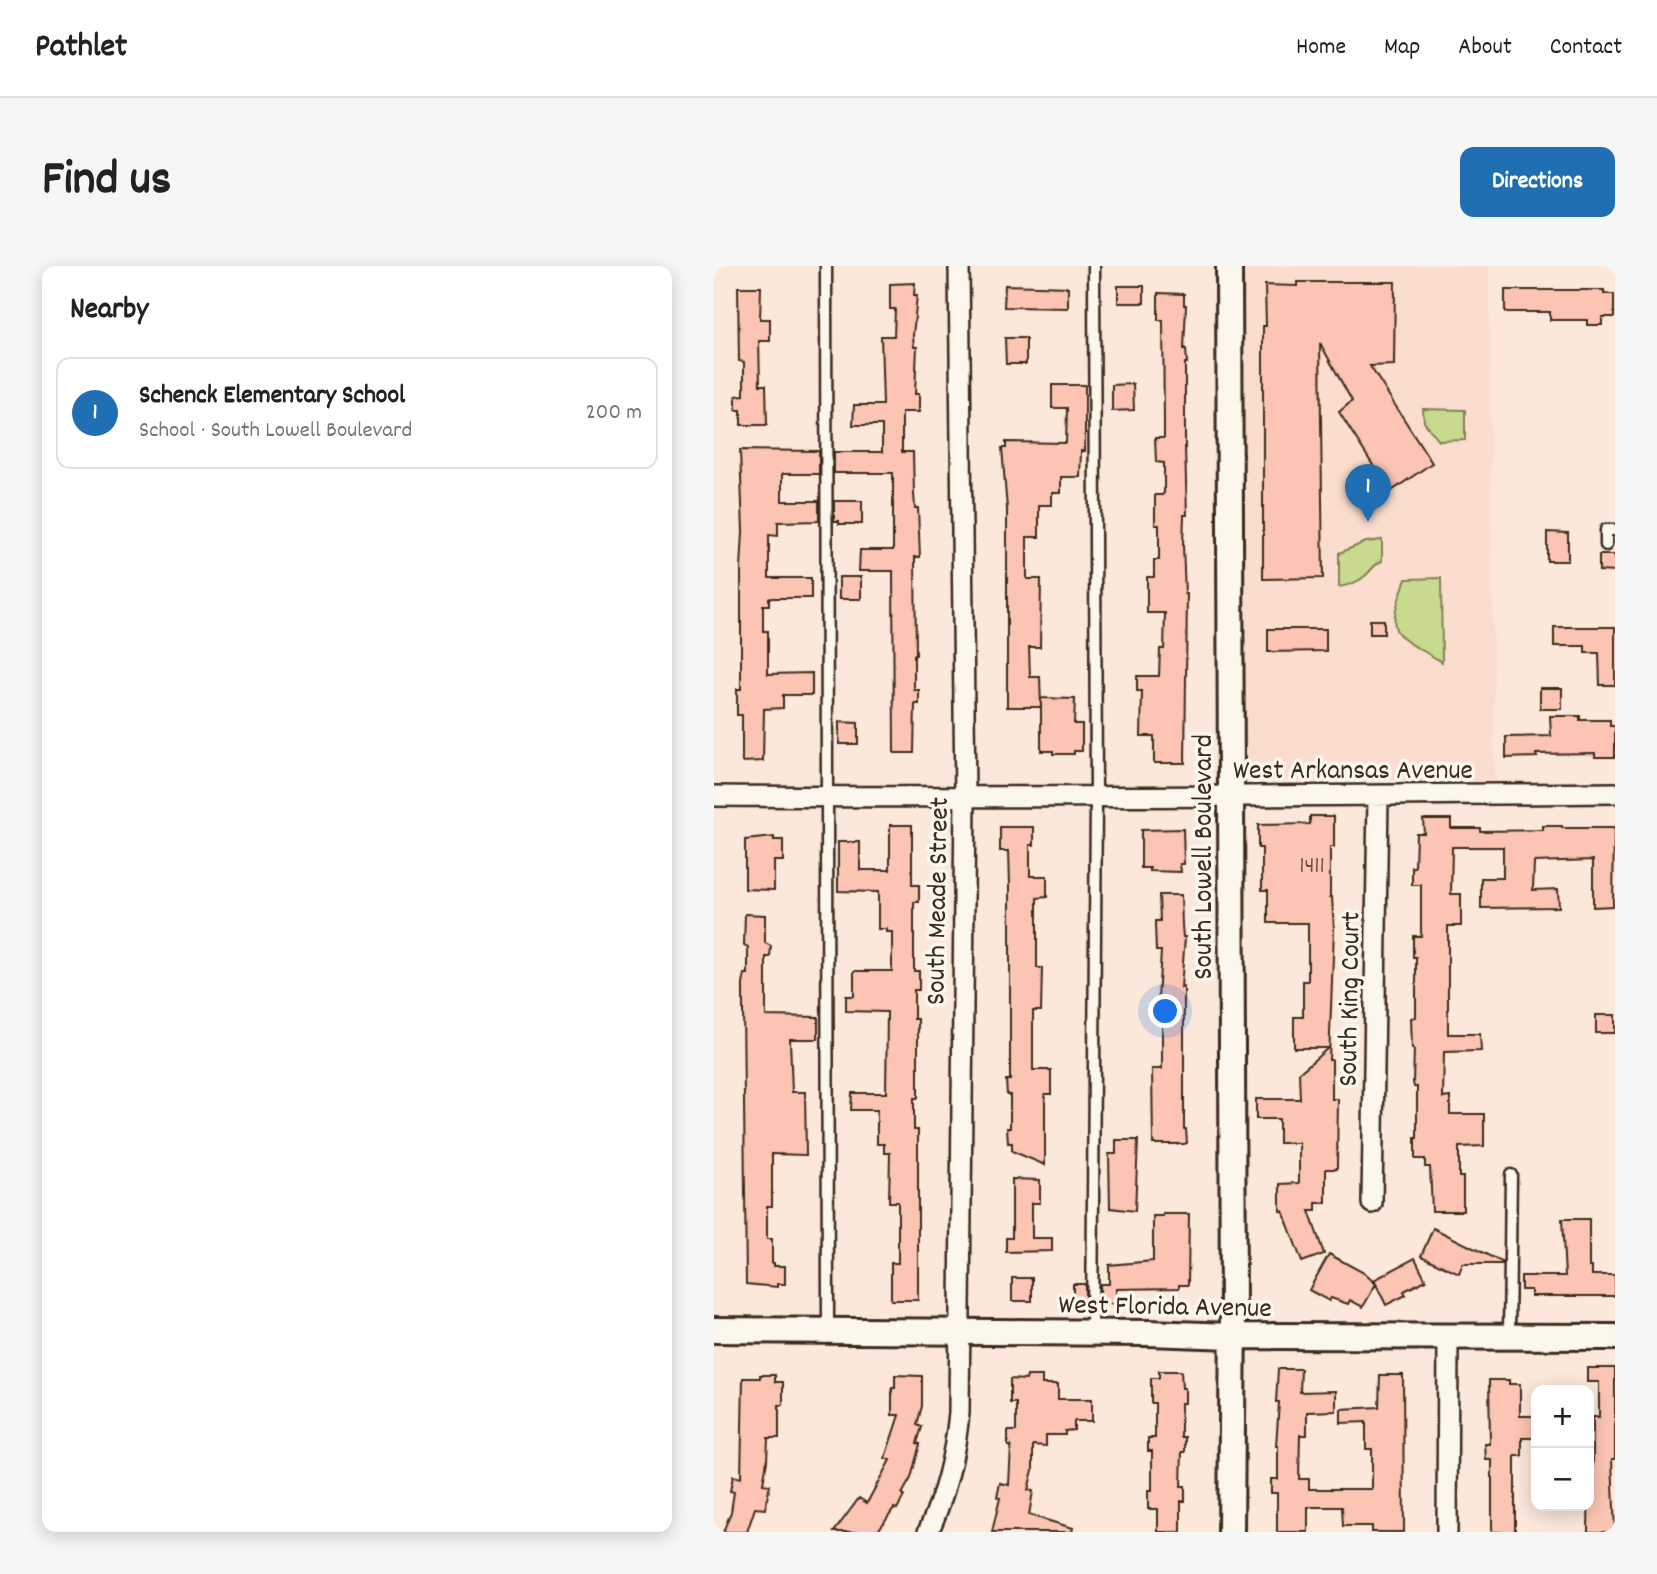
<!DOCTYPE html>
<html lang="en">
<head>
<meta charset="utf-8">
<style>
	body { margin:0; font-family:Dekko,sans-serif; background:#f6f6f6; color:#222 }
	.controls { position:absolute; right:21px; bottom:21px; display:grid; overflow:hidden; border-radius:14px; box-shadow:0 4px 18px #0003 }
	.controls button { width:63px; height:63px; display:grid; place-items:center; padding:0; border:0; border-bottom:2px solid #e0e0e0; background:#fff; color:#222; font:35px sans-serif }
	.you { position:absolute; left:452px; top:746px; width:24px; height:24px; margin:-18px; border:5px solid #fff; border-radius:50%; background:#1a73e8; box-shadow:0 0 0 10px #1a73e833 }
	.badge { display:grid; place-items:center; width:46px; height:46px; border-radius:50%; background:#1f6fb2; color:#fff; font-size:23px; font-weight:700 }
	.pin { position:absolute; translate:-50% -58px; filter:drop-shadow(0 2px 4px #0008) }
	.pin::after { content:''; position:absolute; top:37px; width:24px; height:21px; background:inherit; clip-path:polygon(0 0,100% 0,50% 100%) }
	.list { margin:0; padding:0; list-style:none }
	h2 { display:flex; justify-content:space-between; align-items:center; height:91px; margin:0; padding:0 28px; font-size:30px }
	h2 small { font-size:23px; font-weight:400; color:#767676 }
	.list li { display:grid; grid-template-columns:46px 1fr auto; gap:21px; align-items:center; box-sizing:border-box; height:112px; margin:0 14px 14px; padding:0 14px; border:2px solid #e0e0e0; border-radius:14px }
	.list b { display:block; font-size:26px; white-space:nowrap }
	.list p { margin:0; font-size:23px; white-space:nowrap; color:#767676 }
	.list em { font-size:23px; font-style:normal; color:#767676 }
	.map { position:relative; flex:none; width:901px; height:1266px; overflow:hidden; border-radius:14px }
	header { display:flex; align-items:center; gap:42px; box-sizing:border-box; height:98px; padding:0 35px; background:#fff; border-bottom:2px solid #e0e0e0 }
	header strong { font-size:33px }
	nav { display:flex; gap:38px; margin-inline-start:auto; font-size:24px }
	.intro { display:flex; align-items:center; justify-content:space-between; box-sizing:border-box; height:168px; padding:0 42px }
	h1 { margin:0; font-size:49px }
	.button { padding:18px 32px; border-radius:14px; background:#1f6fb2; color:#fff; font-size:24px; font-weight:700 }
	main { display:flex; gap:42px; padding:0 42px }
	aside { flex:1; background:#fff; border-radius:14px; box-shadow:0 4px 18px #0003 }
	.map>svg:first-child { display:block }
</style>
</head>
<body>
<header>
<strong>Pathlet</strong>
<nav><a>Home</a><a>Map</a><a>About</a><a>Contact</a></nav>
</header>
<div class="intro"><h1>Find us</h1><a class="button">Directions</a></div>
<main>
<aside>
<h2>Nearby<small></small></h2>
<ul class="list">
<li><span class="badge">1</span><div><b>Schenck Elementary School</b><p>School · South Lowell Boulevard</p></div><em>200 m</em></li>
</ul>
</aside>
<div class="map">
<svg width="901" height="1266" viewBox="0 0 901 1266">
	<rect width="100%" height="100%" fill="#fbe8db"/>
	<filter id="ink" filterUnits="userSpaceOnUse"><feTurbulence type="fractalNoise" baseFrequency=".0143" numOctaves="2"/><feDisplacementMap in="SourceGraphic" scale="14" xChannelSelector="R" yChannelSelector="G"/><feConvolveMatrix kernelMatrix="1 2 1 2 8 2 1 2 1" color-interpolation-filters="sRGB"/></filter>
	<g filter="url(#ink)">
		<!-- built -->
		<path fill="#fbddcf" d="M533,0H775L781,515L543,514L535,512L532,499L529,12Z"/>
		<!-- green -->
		<path fill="#c7da8e" stroke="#818256" stroke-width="2" d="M709,143L751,144V174L725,175L710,156Z
			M668,274V295C660,298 658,304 651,310C643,317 635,319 625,321V287L652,276Z
			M727,312L728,396C678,366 670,372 692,313Z"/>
		<!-- building -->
		<path fill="#fcc4b2" stroke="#3b2a1e" stroke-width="2" d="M583,16H681L680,99L656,100L718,197L676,226L625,146L638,135L606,77L609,312L549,313V60H552L551,19L583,20Z
			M201,17L200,29H203L199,70L200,81H203L201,128H205V146H188V186H199L200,228L201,242H204L206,291H201L202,389H200V424H205V438H201L200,487H180L179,305H145L146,284H179V207H120V186H168V159H139L140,139H169L167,70H180L181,43H176V18Z
			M291,19L354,21V42L290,41Z
			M404,20H430V37H404Z
			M24,21H47L46,53H56V75H45L46,119H52L53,159H27V144H22V130L30,129V96L25,95Z
			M791,24H890V28H900V51H888V59H873V54H836V46H791Z
			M444,27L470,28V39H472L470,83H472L473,97H471V181L473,249H470L469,279L471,328H473L471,497H440V470H427L428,425H423V410H445L446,383H450L451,347H433V311H440V294H445V259H441V229H448L450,227V197L442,196L441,172H450V157L449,54H444Z
			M291,72H312V98H292Z
			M419,118L420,144L398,145V119Z
			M338,119H371V185H367L366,211H347V227H338V239H325V271H313V313H327L326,381H315L316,411H326L327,441H293V243L288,182H292V176L352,177L353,142H338Z
			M26,184L105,185V208H68V235H105V255L64,256V270L55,269V312H97V332H55V339H49V365H54V408L98,407V429H69V442L50,443L49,495L28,496V449H23V423H27V302L29,266Z
			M120,235H148V258H125V255H120Z
			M833,266L854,267V295H833Z
			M885,289H901V306L885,305Z
			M125,311H147V333H125Z
			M656,354H670V368H656Z
			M840,361H901V419H886L885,387H871V380H840Z
			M554,363H612V385L554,386Z
			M826,422H848V443H826Z
			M327,432L361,433L360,458H368V485H360V488H339V485H327Z
			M836,450H866V454H896V460H901V491H881V487L822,488L823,491L792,492V471L837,470Z
			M125,456L144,457V478H125Z
			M596,550H620V581H616V631H618L620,663L615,794H618V833H624L623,899V903H612V937H602V945H595L610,988L588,996L569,945H566V918L585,917V877H565V853H542V833H586L585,807L614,782H580V751H589V715H594V657H554V624H548V582H544V559L596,558Z
			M709,553H737V562H766V565L829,564V560H848V562H900L899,640L879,641V594L820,596L819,624L844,623L845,641L767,642V612H789V581H738L737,628H747V660H734V768H766L767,785L730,786L729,832L736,831V848H770V880L745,881V911H749V945H718L716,901H711V893H701V872H703V821H700L699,816L700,783H698L697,752L702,751V691H699V670H707V619H698V601H701L702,567H710Z
			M176,559H198V619H205V636H200V705H205V724H200V753H204V832H200V864H204V1034H177V997H184V936H175L176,887H170V878H163V844H137L138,827H172L173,746L132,745V730H140V705H178V666H172V663H164V626L124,625V576H146V604H176Z
			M286,561H320V579H316V610H333V631L323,632V702H328L327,745H319V804H337V828H331V899L298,885V877H294L293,862H296V829H293L292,814H296V619L295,585H286Z
			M469,563L470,598H466L467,606L436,605V602H427V564Z
			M60,571V574H69V595H60V624L31,623V574Z
			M445,629H467L468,659L469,671H471L467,722L470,721V863H472L473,877L470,878H439L438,803H448V749H443L447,685H442L441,659V655H446Z
			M31,648L51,649V677L57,680L56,691H52V750L104,751V773H76L78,826H91L92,889L58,888V940H53V973H58V997H60V1000H71V1018H63V1021L32,1018L29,742V718L31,708H34V681L30,679Z
			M882,749H901V767H882Z
			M402,874H424L421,945L396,942L395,888H402Z
			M298,913L326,914V937H318V972H338V985L292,986V972H298Z
			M449,948H475L474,1019H465V1022L402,1023V1038H386V1018H395V999L439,995V950H449Z
			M848,953H875V1001H878V1009H901V1030H817V1024H807V1010H851Z
			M719,962L788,996V998H749L745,1008L707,990Z
			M615,988L650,1007L662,1018L660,1014L701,992L712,1014L690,1025L692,1029L672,1039L662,1018L649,1041L636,1034L634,1038L617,1032L615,1035L595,1024Z
			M298,1012H318V1035H298Z
			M359,1018H371V1038H359Z
			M873,1102H901V1193H898L901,1266H874L875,1200H879V1151H885V1116H873Z
			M564,1103H587L586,1126L622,1125V1145L593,1146V1169H586L585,1213H595V1223H658V1183H652V1156L627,1157V1143L665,1141L666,1109H689L690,1266H658V1260H629L628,1241H594V1266H563V1227H557V1213H564V1180H562L565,1136H562Z
			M445,1105H467L468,1122H471V1137H467V1171H471V1186H468L467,1220H471V1235H467V1266H444V1243H434V1225H438V1185H434V1172H441V1137H437V1112H445Z
			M46,1109H61V1116H69V1139H65V1172H54L53,1195L49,1218L56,1219L51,1243L41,1242L33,1266H9L17,1246L20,1226L16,1225L19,1210L27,1212L29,1112H46Z
			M181,1109L208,1110V1140L203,1159L208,1161L203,1177L206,1178L197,1212L188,1228L190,1230L183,1243L180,1242L163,1266H120L145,1232L153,1237L176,1194L171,1192L185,1149H178V1122H181Z
			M313,1110H328V1118H344V1133H378V1155H360V1164L351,1165V1169H332V1180L319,1179V1204L314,1224L319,1225L315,1249L359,1262L358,1266H278L286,1232L283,1231L286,1217L295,1219L297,1180H294V1165H302V1137H296V1113L312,1114Z
			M775,1114H795V1118H806V1150H822V1172H808V1190H801V1266H778V1194H772L771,1178H776Z"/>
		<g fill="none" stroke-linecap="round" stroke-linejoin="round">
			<!-- service casing -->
			<g stroke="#3b2a1e" stroke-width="15">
				<path id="service" d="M112,0L114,1063
					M892,279V264H901
					M378,1067L382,533L380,0
					M795,1070L797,909"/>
			</g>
			<!-- minor casing -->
			<g stroke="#3b2a1e" stroke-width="24">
				<path id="minor" d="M0,530C300,532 601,530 901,527
					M658,937L664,530
					M214,1266C232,1227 241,1189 245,1147L251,531L245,0
					M733,1266L734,1071"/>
			</g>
			<!-- tertiary casing -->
			<g stroke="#3b2a1e" stroke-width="30">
				<path id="tertiary" d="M515,0L519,1048L517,1266
					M0,1064L434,1067L518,1070L901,1071"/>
			</g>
			<!-- service -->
			<use href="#service" stroke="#fbf7ec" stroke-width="10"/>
			<!-- minor -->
			<use href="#minor" stroke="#fbf7ec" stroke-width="19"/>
			<!-- tertiary -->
			<use href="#tertiary" stroke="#fbf7ec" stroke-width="24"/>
		</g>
	</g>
	<g text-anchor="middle" stroke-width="7" stroke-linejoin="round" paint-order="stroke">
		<!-- number labels -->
		<g font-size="24" fill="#6b5043">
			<text x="598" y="606">1411</text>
		</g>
		<!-- street labels -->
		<g font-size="28" fill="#3b2a1e" stroke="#fbf7ec">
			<text x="639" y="512">West Arkansas Avenue</text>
			<text transform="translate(487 591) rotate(-90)" y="10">South Lowell Boulevard</text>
			<text transform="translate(221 635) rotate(-89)" y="10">South Meade Street</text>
			<text transform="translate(633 733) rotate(-89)" y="10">South King Court</text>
			<text transform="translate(451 1038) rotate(1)" y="10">West Florida Avenue</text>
		</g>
	</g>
</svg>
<div class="controls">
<button>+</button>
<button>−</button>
</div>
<div class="you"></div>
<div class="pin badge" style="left:654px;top:256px">1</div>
</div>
</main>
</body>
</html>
